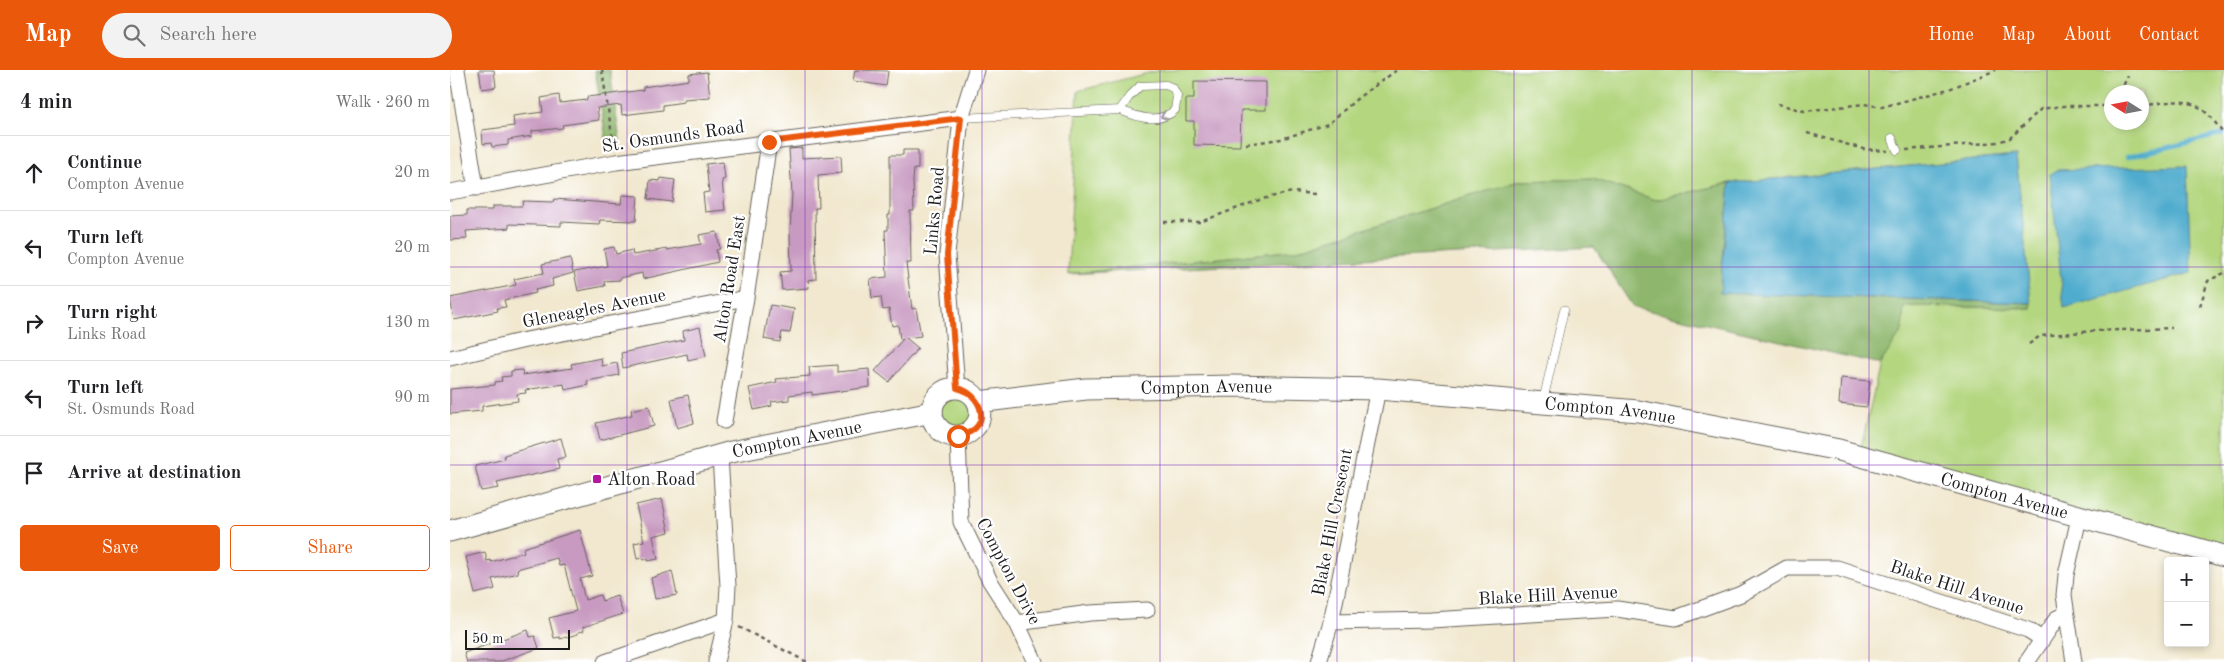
<!DOCTYPE html>
<html lang="en">
<head>
<meta charset="utf-8">
<style>
	body { margin:0; font-family:"Old Standard TT",serif; background:#f2f2f2; color:#202124 }
	.controls { position:absolute; right:15px; bottom:15px; display:grid; overflow:hidden; border-radius:5px; box-shadow:0 2px 8px #0003 }
	.controls button { width:45px; height:45px; display:grid; place-items:center; padding:0; border:0; border-bottom:1px solid #e0e0e0; background:#fff; color:#202124; font:25px sans-serif }
	.compass { position:absolute; left:1654px; top:15px; width:45px; height:45px; border-radius:50%; background:#fff; box-shadow:0 2px 8px #0003; rotate:281deg }
	.scale { position:absolute; left:15px; bottom:12px; width:105px; box-sizing:border-box; padding-left:5px; border:2px solid #1c1c1c; border-top:0; font-size:14px; line-height:18px; white-space:nowrap; color:#1c1c1c; -webkit-text-stroke:4px #fff; paint-order:stroke }
	.stop { position:absolute; width:15px; height:15px; margin:-11px; border:4px solid #ea580c; border-radius:50%; background:#fff }
	.stop.end { background:#ea580c; border-color:#fff; box-shadow:0 1px 5px #0008 }
	.list { margin:0; padding:0; list-style:none }
	h2 { display:flex; justify-content:space-between; align-items:center; height:65px; margin:0; padding:0 20px; font-size:21px }
	h2 small { font-size:16px; font-weight:400; color:#757577 }
	.list li { display:grid; grid-template-columns:32px 1fr auto; gap:15px; align-items:center; box-sizing:border-box; height:75px; padding:0 20px; border-top:1px solid #e0e0e0 }
	.list b { display:block; font-size:19px; white-space:nowrap }
	.list p { margin:0; font-size:16px; white-space:nowrap; color:#757577 }
	.list em { font-size:16px; font-style:normal; color:#757577 }
	.actions { display:flex; gap:10px; padding:15px 20px }
	.actions a { flex:1; padding:11px 0; border:1px solid #ea580c; border-radius:5px; text-align:center; font-size:18px; color:#ea580c }
	.actions .main { background:#ea580c; color:#fff }
	.icon { flex:none; width:28px; height:28px; fill:none; stroke:currentColor; stroke-width:2; stroke-linecap:round; stroke-linejoin:round }
	.map { position:relative; flex:none; width:1774px; height:592px; overflow:hidden }
	header { display:flex; align-items:center; gap:30px; box-sizing:border-box; height:70px; padding:0 25px; background:#ea580c; color:#fff }
	header strong { font-size:24px }
	nav { display:flex; gap:28px; margin-inline-start:auto; font-size:18px }
	.search { width:350px; height:45px; background:#f2f2f2; display:flex; align-items:center; gap:12px; box-sizing:border-box; padding:0 18px; border-radius:28px; color:#757577; font-size:19px }
	main { display:flex }
	aside { flex:1; background:#fff }
	.map>svg:first-child { display:block }
</style>
</head>
<body>
<header>
<strong>Map</strong>
<div class="search"><svg class="icon" aria-label="search" viewBox="0 0 24 24"><circle cx="10" cy="10" r="6"/><path d="M15 15l6 6"/></svg>Search here</div>
<nav><a>Home</a><a>Map</a><a>About</a><a>Contact</a></nav>
</header>
<main>
<aside>
<h2>4 min<small>Walk · 260 m</small></h2>
<ul class="list">
<li><svg class="icon" aria-label="ahead" viewBox="0 0 24 24"><path d="M12 20V5M6 11l6-6 6 6"/></svg><div><b>Continue</b><p>Compton Avenue</p></div><em>20 m</em></li>
<li><svg class="icon" aria-label="left" viewBox="0 0 24 24"><path d="M17 20v-9H6M10 6l-5 5 5 5"/></svg><div><b>Turn left</b><p>Compton Avenue</p></div><em>20 m</em></li>
<li><svg class="icon" aria-label="right" viewBox="0 0 24 24"><path d="M7 20v-9h11M14 6l5 5-5 5"/></svg><div><b>Turn right</b><p>Links Road</p></div><em>130 m</em></li>
<li><svg class="icon" aria-label="left" viewBox="0 0 24 24"><path d="M17 20v-9H6M10 6l-5 5 5 5"/></svg><div><b>Turn left</b><p>St. Osmunds Road</p></div><em>90 m</em></li>
<li><svg class="icon" aria-label="arrive" viewBox="0 0 24 24"><path d="M6 21V4h12l-3 4 3 4H6"/></svg><div><b>Arrive at destination</b></div></li>
</ul>
<div class="actions"><a class="main">Save</a><a>Share</a></div>
</aside>
<div class="map">
<svg width="1774" height="592" viewBox="0 0 1774 592">
	<rect width="100%" height="100%" fill="#fff"/>
	<filter id="ink" filterUnits="userSpaceOnUse"><feTurbulence type="fractalNoise" baseFrequency=".02" numOctaves="2"/><feDisplacementMap in="SourceGraphic" scale="10" xChannelSelector="R" yChannelSelector="G"/><feConvolveMatrix kernelMatrix="1 2 1 2 8 2 1 2 1" color-interpolation-filters="sRGB"/></filter>
	<filter id="wash" filterUnits="userSpaceOnUse"><feTurbulence type="fractalNoise" baseFrequency=".0096" numOctaves="4" result="noise"/><feDisplacementMap in="SourceGraphic" scale="20" xChannelSelector="R" yChannelSelector="G"/><feGaussianBlur stdDeviation="1.12" result="paint"/><feColorMatrix in="noise" values="0 0 0 0 0 0 0 0 0 0 0 0 0 0 0 0 0 1.4 0 .05"/><feComposite in="paint" operator="in"/></filter>
	<g filter="url(#wash)">
		<rect width="100%" height="100%" fill="#f1e8cf"/>
		<!-- green -->
		<path fill="#b3d67e" stroke="#68794d" fill-rule="evenodd" d="M710,0H1774V486L1409,386L1430,294L1451,261L1454,236L1581,238L1566,86L1280,113L1206,130L1143,109L1069,111L847,180L618,204L628,21ZM1662,22H1692V52H1662Z
			M482 342a24 24 0 1 1 48 0a24 24 0 1 1-48 0Z"/>
		<!-- forest -->
		<path fill="#8eb76d" stroke="#556a44" d="M145,0H160L170,72L157,75Z
			M1143,109L1206,130L1280,113L1270,223L1581,233V238L1454,236L1452,261L1430,294L1183,237L1144,177L618,204L847,180L1069,111Z"/>
		<!-- water -->
		<path fill="#50acce" stroke="#366475" d="M1566,86L1581,233L1270,223L1280,113Z
			M1737,96L1741,203L1614,238L1600,104L1606,100Z"/>
		<g fill="none" stroke-linecap="round" stroke-linejoin="round">
			<!-- stream -->
			<path stroke="#50acce" stroke-width="4.5" d="M1677,87L1774,64"/>
		</g>
		<g id="blocks">
			<!-- building -->
			<path fill="#c89ac1" d="M29,0H44L46,17L32,19Z
				M405,0L438,1L436,16L403,11Z
				M257,2L260,27L234,29V32L213,35V40L172,45L171,35L147,38L149,50L112,55L113,58L82,61V66L58,70V75L42,77L41,73L33,74L32,60L64,56L63,46L93,42L91,28L109,25L110,33L137,30V27L193,20V17L239,10V4Z
				M744,11L816,12V40H791L790,76L744,75V51H736V29H744Z
				M352,78V88L391,86L392,103L368,105L369,138H365L366,209L358,210L359,218L332,220L330,202L341,201L340,162L342,124L339,79Z
				M453,80H468V99H464L463,110L464,141H460L461,193H456L462,239L466,238L471,266L456,268L468,278L439,312L425,301L453,269H450L448,255L442,256L439,239L433,240L431,227L422,228L420,209L437,207L435,160H438V145H440V85H453Z
				M273,92L275,109L272,110L275,140L255,142L253,123L259,122L256,94Z
				M211,108L225,110L222,132L198,129L200,110L210,111Z
				M172,125L188,126L186,151L150,150L149,154L111,152V156L59,154V158L16,161L17,169L0,170V146L17,145V140H43V136H72L73,131L103,132L104,129L171,134Z
				M267,162L270,179L266,180L268,192L193,209L192,203L170,208V210L154,211L155,216L128,221L124,202L157,196L154,179L164,177L166,184L182,180L183,185L217,179V180L251,174L249,165Z
				M120,188L123,203L102,209L103,216L85,220L86,223L54,230L56,237L47,238L48,241L4,250L0,228L66,215L64,209L94,203L92,194Z
				M320,235L344,239L340,263L332,262L330,272L314,269Z
				M250,257L256,286L238,290L237,284L173,298L171,283L234,270L233,261Z
				M151,288L152,296L167,293L169,305L137,311L138,315L115,320L114,314L75,320L76,323L67,324L68,331L32,336V341L0,344V319L45,315V312L52,311L51,307L61,306V301L72,300L73,305L122,298L121,294Z
				M387,295V302L419,299L420,317L362,325V322L339,325V330L321,332L322,336L304,340L299,318L327,312L326,309L360,306L359,297Z
				M1391,308L1420,311L1417,337L1389,334Z
				M238,325L244,353L227,358L221,329Z
				M199,336L204,356L150,370L146,353L182,345L181,340Z
				M111,368L116,387L107,389L109,399L47,413L49,418L31,421L25,396L55,389L54,385Z
				M212,429L219,462L203,466L208,489L198,491V489L194,490L193,488L187,489L184,473L194,471L186,435Z
				M130,460L142,506L130,509L135,530L150,525L152,531L167,526L173,544L133,557L134,561L128,562V564L110,569V567L104,568L99,548L126,541L114,495L109,496L107,488L67,499L68,503L42,509L45,519L25,524L16,487L35,482L37,491L40,490L41,492L74,482L73,478Z
				M222,501L227,525L205,529L201,508Z
				M78,560L80,567L85,566L89,578L49,592H17L14,583Z"/>
		</g>
	</g>
	<g filter="url(#ink)">
		<use href="#blocks" fill-opacity="0" stroke="#67635b" stroke-width="1"/>
		<g fill="none" stroke-linecap="round" stroke-linejoin="round">
			<!-- lane casing -->
			<g stroke="#67635b" stroke-width="9">
				<path id="lane" d="M511,48L670,40C689,48 709,54 725,40L727,26L723,18L716,15L690,16L679,27L670,40
					M1442,68L1447,80
					M1093,331L1114,240"/>
			</g>
			<!-- street casing -->
			<g stroke="#67635b" stroke-width="17">
				<path id="street" d="M7,0L26,118
					M0,122L166,92L511,48
					M0,288L71,271L296,228
					M507,318L497,185L511,48L526,0
					M274,351L296,228L319,72
					M508,366L511,452L540,511L567,553L585,592
					M881,552L981,550L1167,539L1226,548L1291,524L1337,498H1387L1578,560L1592,569
					M567,553L640,543L697,540
					M155,592L276,550
					M266,592L276,550L278,516L270,386
					M869,592L881,552L928,319
					M1577,592L1607,548L1616,544
					M1624,592L1614,525L1616,505L1629,448"/>
			</g>
			<!-- secondary casing -->
			<g stroke="#67635b" stroke-width="23">
				<g id="secondary">
					<circle cx="506" cy="342" r="24"/>
					<path id="s1" d="M528,332L636,319L782,316L928,319L1188,341L1389,380L1774,486"/>
					<path id="s2" d="M0,461L281,382L482,342"/>
				</g>
			</g>
			<!-- path -->
			<path stroke="#67635b" stroke-width="2.5" stroke-dasharray="4 4" stroke-linecap="butt" d="M152,0L164,78
				M1670,22L1678,6
				M1328,34L1354,41L1414,34L1432,37L1499,19L1546,0
				M1692,36C1734,29 1748,25 1774,65
				M1357,63L1413,79L1438,81
				M796,74L831,69L878,54L909,27L947,0
				M1456,80L1548,72L1560,68L1591,39L1613,36H1662
				M714,152H750L812,129L842,122L865,124
				M1750,236L1758,211L1774,203
				M1579,274L1590,266L1643,261L1722,258
				M289,557L357,592"/>
			<!-- lane -->
			<use href="#lane" stroke="#fff" stroke-width="8"/>
			<!-- street -->
			<use href="#street" stroke="#fff" stroke-width="15"/>
			<!-- secondary -->
			<use href="#secondary" stroke="#fff" stroke-width="21"/>
		</g>
		<!-- one-way arrows -->
		<defs><path id="oneway-chevron" d="M-2-3.5L2.5 0L-2 3.5" fill="none" stroke-width="1.6" stroke-linecap="round" stroke-linejoin="round" transform="scale(1.25)"/></defs>
		<use stroke="#999" href="#oneway-chevron" transform="translate(714 46) rotate(160)"/>
	</g>
	<g fill="none" stroke-linecap="round" stroke-linejoin="round" filter="url(#ink)">
		<!-- route -->
		<path stroke="#ea580c" stroke-width="6" d="M319,72L511,48L497,185L507,318C528,322 542,350 520,362C517,364 512,365 508,366"/>
	</g>
	<!-- grid -->
	<path fill="none" stroke="#7b2cbf" stroke-width="1" stroke-opacity="0.55" d="M177,0V592M355,0V592M532,0V592M710,0V592M887,0V592M1064,0V592M1242,0V592M1419,0V592M1597,0V592M0,197H1774M0,395H1774"/>
	<!-- markers -->
	<rect fill="#b5179e" stroke="#fff" stroke-width="2" x="142" y="404" width="10" height="10" rx="2.5"/>
	<g text-anchor="middle" stroke-width="4.5" stroke-linejoin="round" paint-order="stroke">
		<!-- street labels -->
		<g font-size="18" fill="#1c1c1c" stroke="#fff">
			<text transform="translate(223 66) rotate(-8)" y="6">St. Osmunds Road</text>
			<text transform="translate(484 141) rotate(-85)" y="6">Links Road</text>
			<text transform="translate(279 209) rotate(-81)" y="6">Alton Road East</text>
			<text transform="translate(144 238) rotate(-11)" y="6">Gleneagles Avenue</text>
			<text dy="6" stroke="none"><textPath href="#s1" startOffset="229">Compton Avenue</textPath></text>
			<text dy="6" stroke="none"><textPath href="#s1" startOffset="634">Compton Avenue</textPath></text>
			<text dy="6" stroke="none"><textPath href="#s2" startOffset="359">Compton Avenue</textPath></text>
			<text dy="6" stroke="none"><textPath href="#s1" startOffset="1038">Compton Avenue</textPath></text>
			<text transform="translate(882 452) rotate(-79)" y="6">Blake Hill Crescent</text>
			<text transform="translate(559 501) rotate(62)" y="6">Compton Drive</text>
			<text transform="translate(1507 517) rotate(18)" y="6">Blake Hill Avenue</text>
			<text transform="translate(1098 525) rotate(-3)" y="6">Blake Hill Avenue</text>
		</g>
		<!-- poi labels -->
		<g font-size="18" fill="#1c1c1c" stroke="#fff" text-anchor="start">
			<text x="157" y="415">Alton Road</text>
		</g>
	</g>
</svg>
<div class="controls">
<button>+</button>
<button>−</button>
</div>
<svg class="compass" viewBox="-18 -18 36 36"><path d="M0-13l5 13h-10z" fill="#e53935"/><path d="M0 13l5-13h-10z" fill="#757577"/></svg>
<div class="scale">50 m</div>
<div class="stop" style="left:508px;top:366px"></div>
<div class="stop end" style="left:319px;top:72px"></div>
</div>
</main>
</body>
</html>
